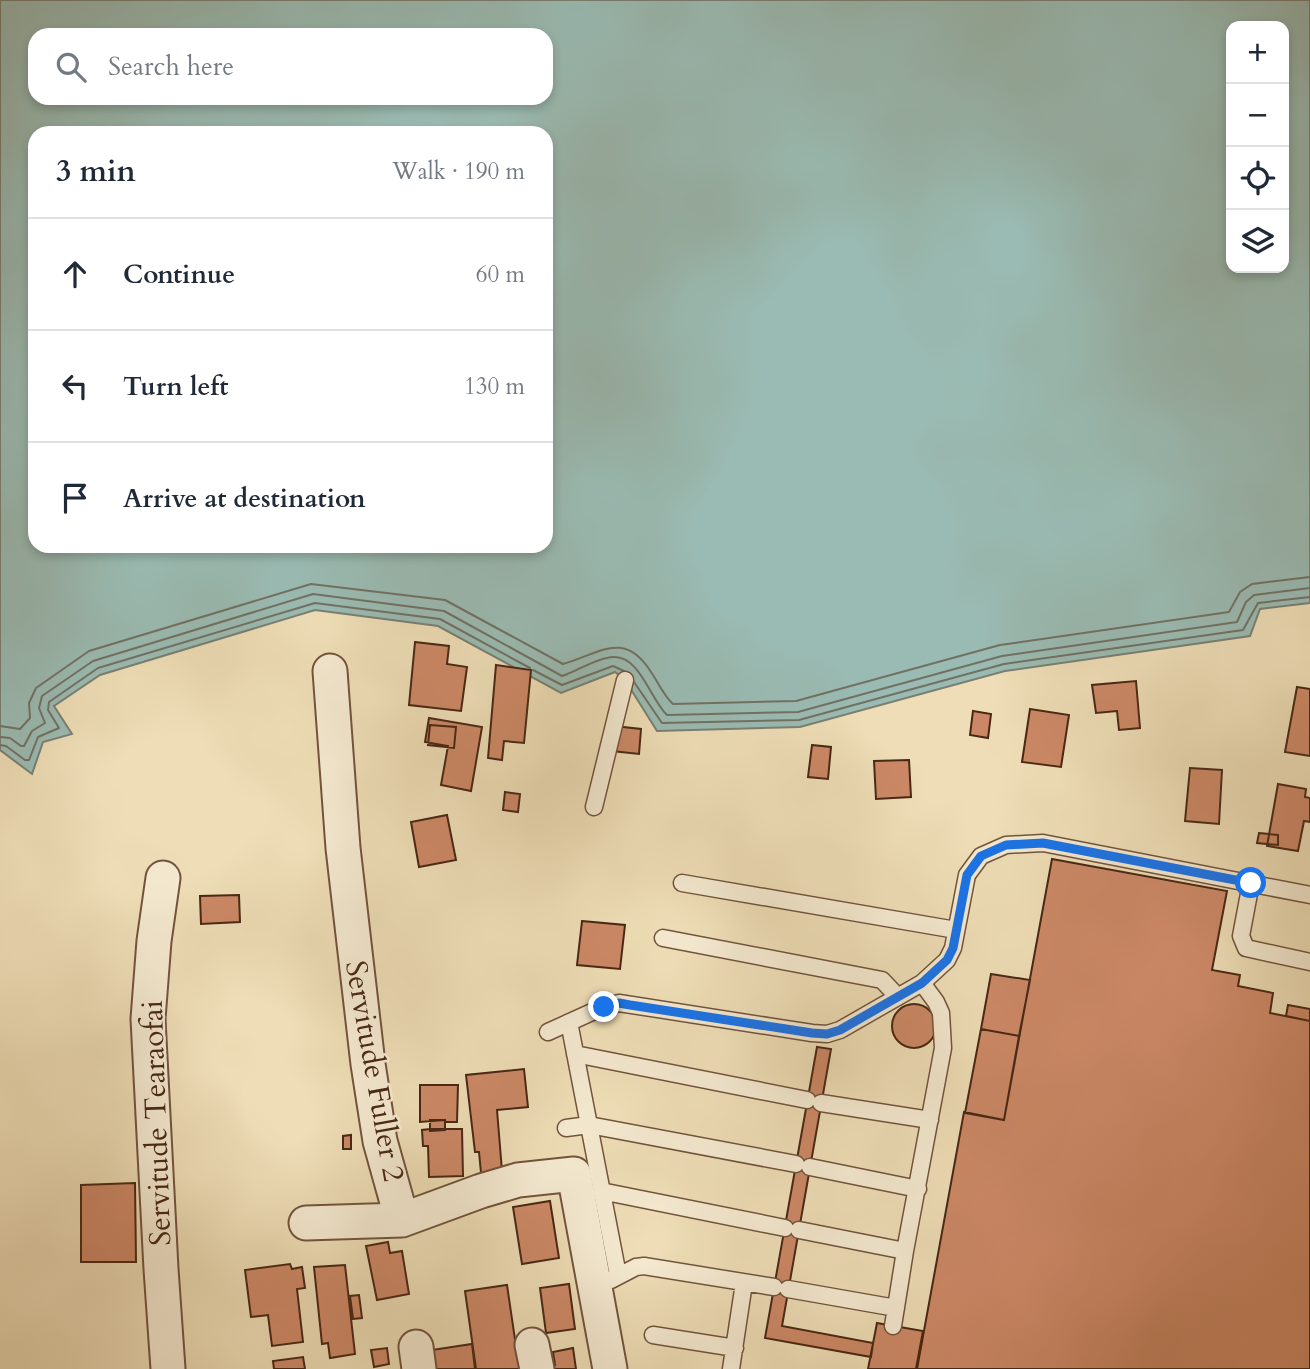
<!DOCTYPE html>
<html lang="en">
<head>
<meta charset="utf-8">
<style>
	body { margin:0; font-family:Cardo,serif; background:#f6f6f7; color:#1f2937 }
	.controls { position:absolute; right:21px; top:21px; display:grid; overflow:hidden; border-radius:14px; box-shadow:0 4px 10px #0003 }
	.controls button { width:63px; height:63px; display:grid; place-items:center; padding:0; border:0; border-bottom:2px solid #e0e1e3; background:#fff; color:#1f2937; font:35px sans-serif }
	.stop { position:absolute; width:21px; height:21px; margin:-16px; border:5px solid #1a73e8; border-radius:50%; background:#fff }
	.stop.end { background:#1a73e8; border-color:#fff; box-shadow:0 2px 7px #0008 }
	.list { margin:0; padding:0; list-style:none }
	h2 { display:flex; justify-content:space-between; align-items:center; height:91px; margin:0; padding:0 28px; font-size:30px }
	h2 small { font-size:23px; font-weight:400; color:#747a83 }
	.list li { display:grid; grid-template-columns:46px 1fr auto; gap:21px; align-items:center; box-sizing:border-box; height:112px; padding:0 28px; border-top:2px solid #e0e1e3 }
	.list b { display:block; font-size:26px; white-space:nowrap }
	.list em { font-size:23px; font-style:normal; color:#747a83 }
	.icon { flex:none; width:38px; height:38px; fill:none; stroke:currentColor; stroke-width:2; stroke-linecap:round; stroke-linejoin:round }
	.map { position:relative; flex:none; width:1310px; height:1369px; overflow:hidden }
	.search { position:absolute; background:#fff; box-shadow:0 4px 10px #0003; left:28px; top:28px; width:525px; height:77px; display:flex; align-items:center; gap:18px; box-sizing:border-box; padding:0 24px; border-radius:21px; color:#747a83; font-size:26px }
	.panel { position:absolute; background:#fff; box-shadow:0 4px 10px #0003; left:28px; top:126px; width:525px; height:427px; border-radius:21px }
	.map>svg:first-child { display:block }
</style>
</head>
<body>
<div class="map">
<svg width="1310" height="1369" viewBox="0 0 1310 1369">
	<rect width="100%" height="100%" fill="#eeddb6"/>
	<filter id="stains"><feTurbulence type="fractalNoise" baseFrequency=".00286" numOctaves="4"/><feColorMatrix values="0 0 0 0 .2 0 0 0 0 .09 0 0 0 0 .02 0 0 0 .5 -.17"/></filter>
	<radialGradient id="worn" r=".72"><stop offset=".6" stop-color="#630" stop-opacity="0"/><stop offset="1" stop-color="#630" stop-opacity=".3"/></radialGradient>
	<!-- water -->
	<path fill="#9abbb3" stroke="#798073" stroke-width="2" fill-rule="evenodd" d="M0,0H1310V603L1260,609L1250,636L1005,671L800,727L657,731L625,680L615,672L561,693L438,626L315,610L100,675L54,706L72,734L43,742L32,774L0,750ZM1231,26H1284V268H1231ZM35,35H546V98H35ZM35,133H546V546H35Z"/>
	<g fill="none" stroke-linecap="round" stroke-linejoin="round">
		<!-- shore -->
		<path stroke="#717164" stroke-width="2" d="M533,670L562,685L613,666L624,671
			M634,682L662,723L799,720L1004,664L1243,630L1258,603L1310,597
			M0,726L20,729L30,718L29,703L36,688L89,651L311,584L445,600L563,664C599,654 624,629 651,672C658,682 664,696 673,704L796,701L1000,645L1229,612L1240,592L1252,584L1310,577
			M0,737L10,738L21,746H24L32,731L45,723L39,708L42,696L93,661L313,594L444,611L562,676C578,671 596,658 613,657C640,655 651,701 667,715L798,712L1002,656L1237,622L1246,602L1254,595L1310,588
			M0,745L6,746L25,760H29L38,737L59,728L48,710L49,702L98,668L315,603L440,619L530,668"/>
	</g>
	<!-- building -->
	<path fill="#c86" stroke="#482714" stroke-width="2" d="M415,642L449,646L447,664L467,667L461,711L409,705Z
		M496,665L531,670L524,743L504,741L502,760L488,758Z
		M1136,681L1140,728L1119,730L1117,711L1096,713L1092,685Z
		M1297,687L1310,689V756L1285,752Z
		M1030,709L1069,715L1061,767L1022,762Z
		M973,711L991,714L988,738L970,735Z
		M429,718L482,727L471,791L441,785L448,746L425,742Z
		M430,725L456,727L454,748L428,745Z
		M614,726L641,729L639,754L612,751Z
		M812,745L831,747L828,779L808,777Z
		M909,760L911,797L876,799L874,761Z
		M1190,768L1222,770L1219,824L1185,821Z
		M1278,784L1306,789L1305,797L1310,798V822L1304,821L1298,851L1267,846Z
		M505,792L520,794L518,812L503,810Z
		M447,815L456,860L419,867L411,822Z
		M1259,833L1278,835V845L1257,843Z
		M1052,859L1227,891L1212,970L1240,975L1238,986L1273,993L1270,1013L1310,1021V1369H917L964,1112L1004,1120Z
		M239,895L240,922L201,924L200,896Z
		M582,921L625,925L620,969L577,965Z
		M991,974L1030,980L1019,1036L981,1029Z
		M892 1026a22 22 0 1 1 44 0a22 22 0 1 1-44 0Z
		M1288,1005L1310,1009V1021L1286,1016Z
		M981,1029L1019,1036L1004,1120L965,1113Z
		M817,1047L831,1049L782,1326L873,1343L871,1357L765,1338Z
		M524,1069L528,1107L497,1110L502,1171L481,1173L479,1152H475L466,1075Z
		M420,1085H458L457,1122H445V1120L420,1122Z
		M430,1120H445V1130L430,1131Z
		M430,1129H462L463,1176L429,1177L428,1146H423L422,1130Z
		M351,1135V1149H343V1136Z
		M135,1183L136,1262H81V1185Z
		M550,1201L559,1258L522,1264L513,1207Z
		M388,1242L390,1253L402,1251L409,1294L377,1300L366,1246Z
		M290,1264L292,1269L302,1267L305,1288L297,1289L303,1342L272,1346L268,1315L251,1317L245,1270Z
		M345,1265L355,1354L330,1358L328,1343L322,1344L314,1267Z
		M569,1284L575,1329L546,1333L540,1288Z
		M507,1285L518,1360L531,1369H476L465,1291Z
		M359,1295L362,1318L353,1319L350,1296Z
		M877,1323L923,1331L916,1369H868Z
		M472,1344L475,1369H428L425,1351Z
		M387,1348L389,1364L374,1367L371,1350Z
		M573,1348L576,1369H544L543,1367L555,1365L553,1352Z
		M303,1357L305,1369H274L273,1361Z"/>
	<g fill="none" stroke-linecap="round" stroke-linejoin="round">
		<!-- lane casing -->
		<g stroke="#72543c" stroke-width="19">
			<path id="lane" d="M594,807L625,680
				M682,883L956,930
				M1251,883L1241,936L1246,948L1310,962
				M663,938L882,980L898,997
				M569,1022L618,1275
				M548,1032L603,1007L619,1003L812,1033L827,1034L840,1030L922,983L947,960L953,948L967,875L981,856L1006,845L1043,843L1310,895
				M575,1054L807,1100
				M821,1103L930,1120
				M566,1128L589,1125L796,1164
				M810,1167L918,1189
				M601,1191L785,1228
				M799,1230L905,1251
				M611,1280L636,1267L644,1266L774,1287
				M788,1289L896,1308
				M893,1326L905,1251L943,1048L941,1013L936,1002L922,983
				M653,1335L735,1348
				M731,1369L744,1283"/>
		</g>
		<!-- street casing -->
		<g stroke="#72543c" stroke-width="37">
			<path id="street" d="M330,671L343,848L368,1064L380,1141L402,1220L481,1191L518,1180L574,1174L610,1369
				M163,878L154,941L148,1019L161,1269L168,1369
				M306,1223L402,1220
				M532,1345L537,1369
				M416,1347L419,1369"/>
		</g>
		<!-- lane -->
		<use href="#lane" stroke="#f4e9d0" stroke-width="16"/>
		<!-- street -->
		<use href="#street" stroke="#f4e9d0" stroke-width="33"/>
	</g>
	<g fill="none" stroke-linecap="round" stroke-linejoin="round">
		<!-- route -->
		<path stroke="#1a73e8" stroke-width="9" d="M604,1007L619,1003L630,1005L812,1033L827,1034L840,1030L922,983L947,960L953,948L967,875L981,856L1006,845L1043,843L1251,883"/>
	</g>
	<g text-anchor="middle" stroke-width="5" stroke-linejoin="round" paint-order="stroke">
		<!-- street labels -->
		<g font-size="30" fill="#482714" stroke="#f4e9d0">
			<text transform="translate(375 1071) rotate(80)" y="10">Servitude Fuller 2</text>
			<text transform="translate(156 1123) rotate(-92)" y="10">Servitude Tearaofai</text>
		</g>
	</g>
	<rect width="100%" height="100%" filter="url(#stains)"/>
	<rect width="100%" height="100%" fill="url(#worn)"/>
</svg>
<div class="controls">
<button>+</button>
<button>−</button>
<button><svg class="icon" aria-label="locate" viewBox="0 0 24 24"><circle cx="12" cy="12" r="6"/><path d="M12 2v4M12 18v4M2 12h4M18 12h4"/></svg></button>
<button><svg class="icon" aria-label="layers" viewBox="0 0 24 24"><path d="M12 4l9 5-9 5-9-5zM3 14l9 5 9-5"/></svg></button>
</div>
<div class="stop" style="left:1251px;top:883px"></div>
<div class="stop end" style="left:604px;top:1007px"></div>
<div class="search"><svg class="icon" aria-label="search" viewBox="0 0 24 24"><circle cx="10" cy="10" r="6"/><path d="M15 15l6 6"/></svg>Search here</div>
<section class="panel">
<h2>3 min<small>Walk · 190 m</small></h2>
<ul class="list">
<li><svg class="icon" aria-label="ahead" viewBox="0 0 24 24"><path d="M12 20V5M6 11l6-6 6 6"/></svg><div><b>Continue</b></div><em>60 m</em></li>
<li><svg class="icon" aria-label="left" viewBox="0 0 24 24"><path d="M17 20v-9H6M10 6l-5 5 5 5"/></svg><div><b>Turn left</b></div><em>130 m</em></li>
<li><svg class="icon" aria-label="arrive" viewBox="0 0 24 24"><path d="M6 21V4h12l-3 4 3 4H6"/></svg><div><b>Arrive at destination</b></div></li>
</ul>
</section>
</div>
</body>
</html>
